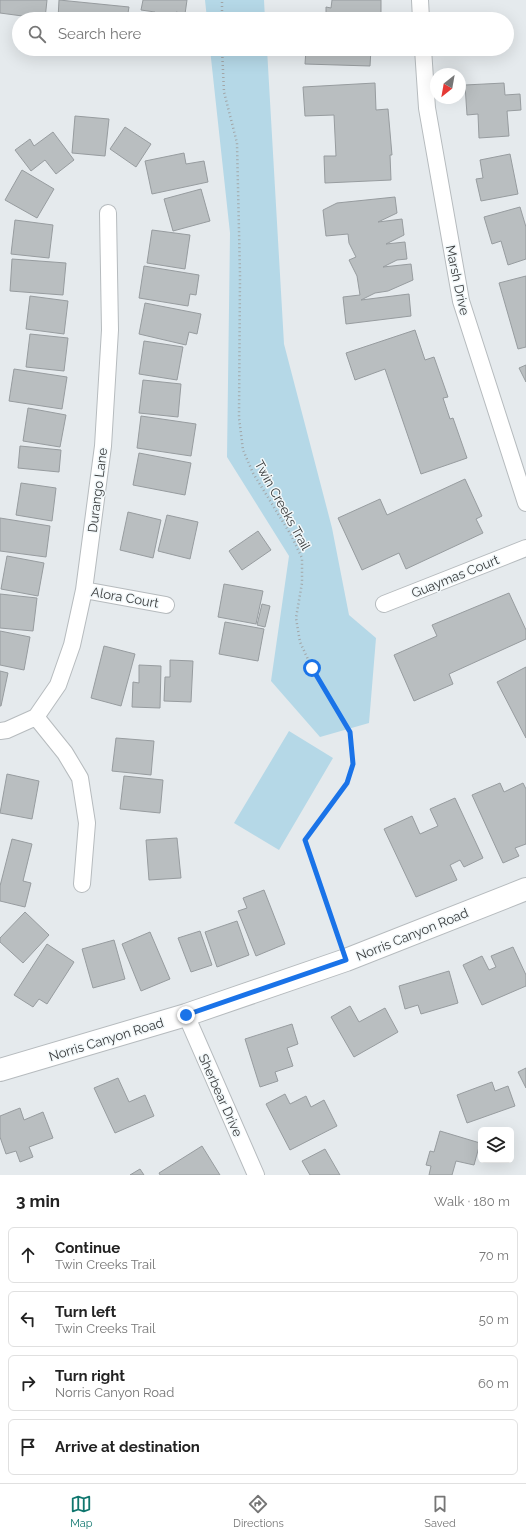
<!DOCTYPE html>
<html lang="en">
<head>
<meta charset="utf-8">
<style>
	body { margin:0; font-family:Raleway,sans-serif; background:#f2f2f2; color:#222 }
	.controls { position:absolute; right:12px; bottom:12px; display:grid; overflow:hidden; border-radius:6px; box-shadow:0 4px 16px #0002 }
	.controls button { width:36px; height:36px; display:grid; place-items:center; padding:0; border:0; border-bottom:1px solid #e0e0e0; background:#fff; color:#222; font:20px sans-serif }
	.compass { position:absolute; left:430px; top:68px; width:36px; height:36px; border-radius:50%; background:#fff; box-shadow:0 4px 16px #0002; rotate:211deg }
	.stop { position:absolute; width:12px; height:12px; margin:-9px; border:3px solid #1a73e8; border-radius:50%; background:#fff }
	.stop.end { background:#1a73e8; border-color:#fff; box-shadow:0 1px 4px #0008 }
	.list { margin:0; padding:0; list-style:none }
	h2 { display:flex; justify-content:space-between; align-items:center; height:52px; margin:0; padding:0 16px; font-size:17px }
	h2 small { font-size:13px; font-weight:400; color:#767676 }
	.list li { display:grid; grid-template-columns:26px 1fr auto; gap:12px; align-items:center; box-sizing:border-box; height:56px; margin:0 8px 8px; padding:0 8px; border:1px solid #e0e0e0; border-radius:6px }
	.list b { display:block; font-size:15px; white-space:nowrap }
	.list p { margin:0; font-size:13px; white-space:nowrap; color:#767676 }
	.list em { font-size:13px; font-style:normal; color:#767676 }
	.icon { flex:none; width:22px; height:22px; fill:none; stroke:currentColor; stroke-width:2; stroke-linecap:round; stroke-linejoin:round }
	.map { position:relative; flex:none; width:526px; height:1175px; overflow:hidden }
	.search { position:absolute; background:#fff; box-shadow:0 4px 16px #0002; left:12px; right:12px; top:12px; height:44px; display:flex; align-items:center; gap:10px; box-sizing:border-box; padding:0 14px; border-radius:22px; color:#767676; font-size:15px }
	.sheet { height:308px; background:#fff }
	nav { display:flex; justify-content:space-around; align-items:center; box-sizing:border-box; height:56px; border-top:1px solid #e0e0e0; background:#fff; font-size:11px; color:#767676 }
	nav a { display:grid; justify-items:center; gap:2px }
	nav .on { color:#0f766e }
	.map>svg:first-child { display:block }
</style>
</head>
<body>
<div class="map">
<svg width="526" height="1175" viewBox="0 0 526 1175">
	<rect width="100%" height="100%" fill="#e5eaed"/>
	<!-- green -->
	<path fill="#b5d8e7" d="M205,0H264L265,19H207Z
		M210,49H267L284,344L332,528L349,615L376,638L369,723L320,737L271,681L289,556L227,457L230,233Z
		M289,731L333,758L279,850L234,823Z"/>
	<!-- building -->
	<path fill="#b9bec0" stroke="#979c9f" d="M0,0H47L45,19L0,13Z
		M59,0L129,7L127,19H58Z
		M143,0H187L185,14L176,12L174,19L154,16L155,12L141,10Z
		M332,0H381V19H326V7L331,8Z
		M306,49H371L370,66L305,64Z
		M375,83L376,110L388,109L392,155H390L391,180L325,183L324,156H336L334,115L305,116L303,87Z
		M504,83L505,95L520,94L521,110L507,111L509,136L479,138L478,114L467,115L465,85Z
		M75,116L109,119L105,156L72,153Z
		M125,127L151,144L136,167L110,149Z
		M53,132L74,160L56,174L45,160L31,171L15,150L30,139L34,146Z
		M184,153L186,164L204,161L208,182L152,194L145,161Z
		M510,154L518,194L481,201L476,179L483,178L480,160Z
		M22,170L54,189L37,218L5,200Z
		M201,189L210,221L173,231L164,199Z
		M395,197L397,213L378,222L402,219L404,235L386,244L405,242L407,259L397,260L383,267L411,264L413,280L388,291L375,293L361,300L409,294L411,316L346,324L343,297L360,295L357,276L349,260L356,257L349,243L348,234L326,236L323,210L337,203Z
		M520,207L526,227V259L508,265L501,241L492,244L484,217Z
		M15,220L53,225L49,258L11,254Z
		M152,230L190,235L185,269L147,263Z
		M12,259L66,263L63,295L10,291Z
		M144,266L199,275L196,295L190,294L188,306L139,298Z
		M526,276V347L518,349L499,283Z
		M30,296L68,301L64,334L26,329Z
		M145,303L201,314L197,334L189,332L186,345L139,334Z
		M415,330L425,360L434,357L448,397L443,398L450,419L453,418L467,458L421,474L385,369L355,380L346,353Z
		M30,334L68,338L64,371L26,367Z
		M144,341L183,347L177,380L139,374Z
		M526,365V382L519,368Z
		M14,369L67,377L62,409L9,401Z
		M143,380L181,384L178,417L139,413Z
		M28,408L66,415L60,447L23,441Z
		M141,416L196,424L191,456L137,448Z
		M20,446L61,450L59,472L18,468Z
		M139,453L191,463L185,495L133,485Z
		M465,479L482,516L476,519L483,533L406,569L399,553L362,570L338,518L380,499L387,515Z
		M21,483L56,488L52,521L16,515Z
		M128,512L161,520L153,558L120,550Z
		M167,515L198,522L190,559L158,551Z
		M0,518L50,526L46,557L0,551Z
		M258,531L271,550L242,570L229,551Z
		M7,556L44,563L38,596L1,589Z
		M224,584L263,591L256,624L218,617Z
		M509,593L526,630V639L449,674L453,684L414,701L394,655L437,636L432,625Z
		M0,594L37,598L33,631L0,628Z
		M262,604L270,606L265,627L257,625Z
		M225,622L264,629L258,661L219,654Z
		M0,631L30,637L24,670L0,665Z
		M104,646L135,654L121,706L91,698Z
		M170,660L193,661L191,702L164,701L165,677H170Z
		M139,665L161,666L160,708L132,707L133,682L139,683Z
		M526,667V738L497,682Z
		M0,671L8,673L1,706H0Z
		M116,738L154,741L151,775L112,771Z
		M7,774L39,781L32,819L0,813Z
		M124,776L163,780L160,813L120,809Z
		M500,783L504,792L523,783L526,789V844L515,848L519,856L503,863L472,795Z
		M455,798L483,858L464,867L460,860L450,865L457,880L416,897L384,829L412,816L420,834L438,826L430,809Z
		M177,838L181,878L149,880L146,840Z
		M12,839L32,844L23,881L31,883L25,907L0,901V886Z
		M264,890L285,944L256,956L238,911L247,908L243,898Z
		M25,912L49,935L23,963L0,942V938Z
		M237,921L249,955L217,967L205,932Z
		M200,931L212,965L191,972L178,938Z
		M150,932L170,979L141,991L122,944Z
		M114,940L125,979L93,988L82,949Z
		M47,944L74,962L47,1004L39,999L33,1007L14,995Z
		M513,947L526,975V986L482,1005L463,965L482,956L489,970L496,967L491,956Z
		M449,971L458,1003L421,1014L418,1005L405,1009L399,986Z
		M350,1006L359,1022L385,1008L398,1032L354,1057L331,1017Z
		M292,1024L298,1044L287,1048L293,1066L275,1072L278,1081L260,1087L245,1039Z
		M526,1068V1088L518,1072Z
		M118,1078L129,1102L145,1095L154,1116L115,1133L94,1088Z
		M492,1082L495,1091L508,1086L515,1106L467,1123L457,1095Z
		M285,1094L290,1104L306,1096L311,1107L324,1100L337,1126L290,1150L266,1104Z
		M20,1108L24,1120L43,1112L53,1138L29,1147L33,1157L20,1162L16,1151L6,1154L0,1137V1116Z
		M440,1131L480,1143L474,1165L456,1161L452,1175H429L431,1166L426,1165L430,1151L434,1152Z
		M202,1146L220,1175H160L159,1173Z
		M325,1149L340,1175H310L302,1161Z
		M140,1169L144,1175H130Z"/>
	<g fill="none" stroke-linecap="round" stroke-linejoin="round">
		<!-- street casing -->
		<g stroke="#b6bbbe" stroke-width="18">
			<path id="street" d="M420,0L421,19
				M423,49L427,108L461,301L526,503
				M84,590L166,605
				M384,604L526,548
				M36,717L65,753L80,778L87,823L82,884
				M0,731L7,730L36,717L58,685L72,645L84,590L103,446L110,330L108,213
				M186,1015L256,1175"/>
		</g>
		<!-- secondary casing -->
		<g stroke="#b6bbbe" stroke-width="24">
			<path id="secondary" d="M0,1070L186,1015L346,960L526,889"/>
		</g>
		<!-- path -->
		<path stroke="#a2a6a8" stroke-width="2.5" stroke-dasharray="1 3" stroke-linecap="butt" d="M222,19V0
			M222,49L224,92L237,143L240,275L239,418L243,450L253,473L291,535L302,558V583L296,618L300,642L312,668L326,693L350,732L353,764L347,783L305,840L340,942"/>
		<!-- street -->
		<use href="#street" stroke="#fff" stroke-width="16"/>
		<!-- secondary -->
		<use href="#secondary" stroke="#fff" stroke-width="22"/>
	</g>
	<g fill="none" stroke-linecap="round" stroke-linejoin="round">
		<!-- route -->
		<path stroke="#1a73e8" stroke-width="5" d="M186,1015L346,960L305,840L347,783L353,764L350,732L312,668"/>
	</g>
	<g text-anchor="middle" stroke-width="3" stroke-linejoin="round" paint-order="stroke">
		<!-- street labels -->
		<g font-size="13" fill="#383a3b" stroke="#f2f8fa">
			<text transform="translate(458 280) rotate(78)" y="5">Marsh Drive</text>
			<text transform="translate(97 490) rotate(-83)" y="5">Durango Lane</text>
			<text transform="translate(283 505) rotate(61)" y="5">Twin Creeks Trail</text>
			<text transform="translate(455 576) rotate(-22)" y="5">Guaymas Court</text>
			<text transform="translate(125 597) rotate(10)" y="5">Alora Court</text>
			<text transform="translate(412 934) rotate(-22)" y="5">Norris Canyon Road</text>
			<text transform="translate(106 1039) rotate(-17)" y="5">Norris Canyon Road</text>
			<text transform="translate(221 1095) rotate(66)" y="5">Sherbear Drive</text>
		</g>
	</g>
</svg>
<div class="controls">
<button><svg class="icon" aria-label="layers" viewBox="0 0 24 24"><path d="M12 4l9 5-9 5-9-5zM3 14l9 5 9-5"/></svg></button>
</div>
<svg class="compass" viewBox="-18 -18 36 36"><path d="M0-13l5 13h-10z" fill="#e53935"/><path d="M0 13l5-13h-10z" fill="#767676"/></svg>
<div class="stop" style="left:312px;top:668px"></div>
<div class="stop end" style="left:186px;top:1015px"></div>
<div class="search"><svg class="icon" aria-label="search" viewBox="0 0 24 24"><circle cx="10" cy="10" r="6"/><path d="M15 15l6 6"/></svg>Search here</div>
</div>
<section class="sheet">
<h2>3 min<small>Walk · 180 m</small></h2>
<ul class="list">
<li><svg class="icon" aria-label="ahead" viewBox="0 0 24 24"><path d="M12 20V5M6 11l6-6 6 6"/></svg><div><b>Continue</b><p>Twin Creeks Trail</p></div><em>70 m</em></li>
<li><svg class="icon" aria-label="left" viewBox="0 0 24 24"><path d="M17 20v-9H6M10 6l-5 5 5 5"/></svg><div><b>Turn left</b><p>Twin Creeks Trail</p></div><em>50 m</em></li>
<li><svg class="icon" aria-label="right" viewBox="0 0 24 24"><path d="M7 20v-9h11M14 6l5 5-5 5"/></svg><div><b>Turn right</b><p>Norris Canyon Road</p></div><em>60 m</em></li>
<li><svg class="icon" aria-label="arrive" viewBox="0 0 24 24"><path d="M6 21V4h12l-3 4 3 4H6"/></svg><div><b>Arrive at destination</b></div></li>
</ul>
</section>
<nav>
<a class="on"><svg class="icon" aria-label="map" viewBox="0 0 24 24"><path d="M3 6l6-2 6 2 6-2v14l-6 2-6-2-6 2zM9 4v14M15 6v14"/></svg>Map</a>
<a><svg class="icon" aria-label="directions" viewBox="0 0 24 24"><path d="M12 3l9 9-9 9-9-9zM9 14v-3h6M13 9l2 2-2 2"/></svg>Directions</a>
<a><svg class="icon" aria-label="saved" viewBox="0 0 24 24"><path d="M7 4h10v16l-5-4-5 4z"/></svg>Saved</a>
</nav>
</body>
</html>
